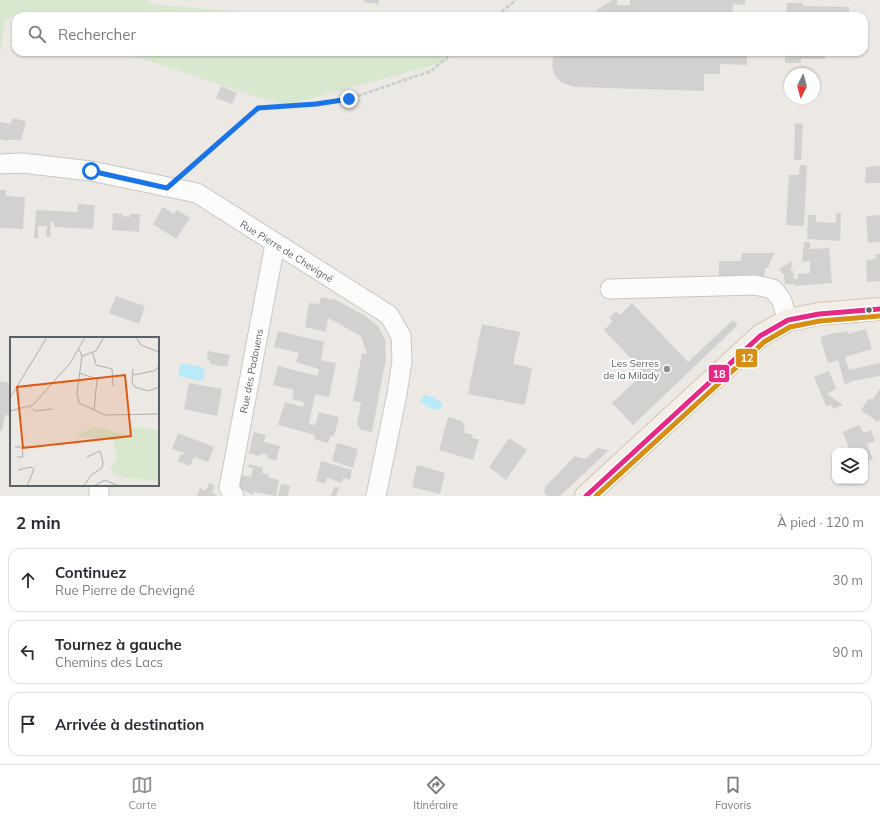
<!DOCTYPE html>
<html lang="fr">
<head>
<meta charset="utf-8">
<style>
	body { margin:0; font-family:Mulish,sans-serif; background:#f7f7f7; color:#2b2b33 }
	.controls { position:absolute; right:12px; bottom:12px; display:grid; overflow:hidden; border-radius:8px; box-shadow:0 1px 3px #0004 }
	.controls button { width:36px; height:36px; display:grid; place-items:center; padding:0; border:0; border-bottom:1px solid #e1e1e2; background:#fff; color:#2b2b33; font:20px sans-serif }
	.compass { position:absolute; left:784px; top:68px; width:36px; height:36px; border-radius:50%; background:#fff; box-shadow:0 1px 3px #0004; rotate:186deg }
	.stop { position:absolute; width:12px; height:12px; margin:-9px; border:3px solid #1a73e8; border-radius:50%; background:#fff }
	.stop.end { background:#1a73e8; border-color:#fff; box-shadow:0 1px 4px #0008 }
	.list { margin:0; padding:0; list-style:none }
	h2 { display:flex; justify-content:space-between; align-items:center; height:52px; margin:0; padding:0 16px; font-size:17px }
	h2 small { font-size:13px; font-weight:400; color:#7c7c81 }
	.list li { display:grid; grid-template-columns:26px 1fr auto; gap:12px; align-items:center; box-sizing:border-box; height:64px; margin:0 8px 8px; padding:0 8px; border:1px solid #e1e1e2; border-radius:12px }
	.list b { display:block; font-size:15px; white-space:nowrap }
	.list p { margin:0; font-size:13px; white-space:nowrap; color:#7c7c81 }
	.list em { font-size:13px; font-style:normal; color:#7c7c81 }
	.icon { flex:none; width:22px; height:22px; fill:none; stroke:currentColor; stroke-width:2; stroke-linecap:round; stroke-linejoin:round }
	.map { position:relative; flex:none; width:880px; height:496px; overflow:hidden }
	.search { position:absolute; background:#fff; box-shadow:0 1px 3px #0004; left:12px; right:12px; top:12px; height:44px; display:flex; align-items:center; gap:10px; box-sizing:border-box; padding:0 14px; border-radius:12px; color:#7c7c81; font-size:15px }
	.sheet { height:268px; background:#fff }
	nav { display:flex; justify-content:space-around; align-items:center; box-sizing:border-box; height:56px; border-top:1px solid #e1e1e2; background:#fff; font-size:11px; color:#7c7c81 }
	nav a { display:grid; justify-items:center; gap:2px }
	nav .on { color:#8e9192 }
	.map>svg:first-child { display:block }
</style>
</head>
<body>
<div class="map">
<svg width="880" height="496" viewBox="0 0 880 496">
	<rect width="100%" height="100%" fill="#ece9e5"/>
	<!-- green -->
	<path fill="#d8e8cf" d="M0,0H149V4L288,16H23L18,14L5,20L0,56Z
		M122,52H434L448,61L284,106Z"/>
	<!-- water -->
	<path fill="#b8ebf7" d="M181,363L205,368L203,381L178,376Z
		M424,395L434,397L443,404L440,410L429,408L420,401Z"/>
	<!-- building -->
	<path fill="#d3d1cf" d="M364,0H379V4L364,2Z
		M612,0H617V5H630V0H745V5L733,4L732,16H592L598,9Z
		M787,3H803V6L849,7V16H786Z
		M554,52H747V65L720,64V74H704V91L575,87L562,83L554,75L552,66Z
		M785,52H825V59H801V63H785Z
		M221,86L237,93L232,104L216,98Z
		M12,118L26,121L21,141L9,139L8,141L0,139V122L11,124Z
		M795,123L803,124L801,160H794Z
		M800,165H807L804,226L786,225L789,175H799Z
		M880,166V183H865L866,167Z
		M0,190H6V196L25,197L23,229L0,228Z
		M78,204L95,205L93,229L54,227V222H51L50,237H46L47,226H38V235L39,238L34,239L36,210L78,212Z
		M163,207L174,214L177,210L190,218L176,239L153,224Z
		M113,213L123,214L122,216L130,217V214H140L139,232L112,230Z
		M836,213H841L840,241L807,239L808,215H816V222L836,223Z
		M880,215V242L868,243L866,216Z
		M804,242H810V249L829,248L832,283L795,286V284H785L784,275L779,269L792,261L791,271L793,270L794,279H798V274L810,273V261L802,262Z
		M742,253H774L768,268H765L764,280L719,281V261H741Z
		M876,254H880V281L867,282L866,260L876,259Z
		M116,296L145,306L139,324L109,313Z
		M321,297L332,300V298L364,315L378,326L385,339L386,358L372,432L361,430L357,424L361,402L353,401L362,353L367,354L361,336L328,318L326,332L305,327L309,303L319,304Z
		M632,303L688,362L733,320L738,325L633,425L612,403L644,373L604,330L613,321L609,318L616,311L620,315Z
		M482,324L520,332L513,364L532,368L525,405L468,394Z
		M866,329L872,349L845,357L849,370L880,363V376L852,381L845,385L838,360L828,363L820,337L838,332L839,333L847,331L848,334Z
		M278,331L324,342L321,360L336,363L329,397L315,394L309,424L315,425L319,412L339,417L334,437L331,436L328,443L314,439L315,435L278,425L285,402L303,407L304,402L292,399L294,390L273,385L278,366L318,376L319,369L296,362L299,353L274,347Z
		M208,351L230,355L227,367L210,364V361L207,360Z
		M829,371L836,389L827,394L843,405L833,409L831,405L826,406L814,377Z
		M0,381L11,383V416L5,415L2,431H0Z
		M189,383L222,389L217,416L184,409Z
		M880,389V419L878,422L861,410L869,398L872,400Z
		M448,417L462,421L465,426L463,432L473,435L472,438L479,440L473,460L439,450Z
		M859,425L863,433L871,430L875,441L867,444L873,459L865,462V451H850L843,432Z
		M254,432L266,435L264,442L280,446L276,461L267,458V455L261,453L260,456L249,453Z
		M178,433L214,447L208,462L194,457L190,466L178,461L181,454L183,455L184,453L172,449Z
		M509,438L527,450L506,480L489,467Z
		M337,443L358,449L353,468L332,461Z
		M598,448L609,450L560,496H547L544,492L546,486L575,456L585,459Z
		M321,461L352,470L350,480L343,478L342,483L327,478L325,484L316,481Z
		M249,464L263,468L262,473L269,474L268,477L279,480L276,496L254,492L253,495L236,487L238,474L251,477L253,468L248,467Z
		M417,465L445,473L440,494L412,487Z
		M209,483L215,486L212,493L218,496H197L200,488L206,491Z
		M281,484L290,486L288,496H278Z
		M334,487L339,488L336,496H331Z"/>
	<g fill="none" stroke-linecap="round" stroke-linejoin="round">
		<!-- minor casing -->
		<g stroke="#c7c7c6" stroke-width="21">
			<path id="minor" d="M0,164L22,163L91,171L197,193L389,315L401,336L402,361L397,394L376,496
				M610,289L755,285L773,289L781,299L788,320
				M99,496V485
				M234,496L229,488L275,244"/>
		</g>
		<!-- major casing -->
		<g stroke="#d5c4b1" stroke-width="24">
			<path id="major" d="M586,496L760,336L788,320L819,314L880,309"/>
		</g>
		<!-- path -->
		<path stroke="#c7cdc8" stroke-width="2.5" stroke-dasharray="4 2" stroke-linecap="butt" d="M497,16L516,0
			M184,172L258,109L316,104L349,99L431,71L454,52"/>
		<!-- minor -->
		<use href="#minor" stroke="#fcfcfb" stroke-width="19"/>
		<!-- major -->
		<use href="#major" stroke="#f3eee7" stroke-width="22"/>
		<!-- bus-1 casing -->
		<g stroke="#fff" stroke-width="8">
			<path id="bus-1" d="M586,496L760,336L788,320L819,314L880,309"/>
		</g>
		<!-- bus-2 casing -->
		<g stroke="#fff" stroke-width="8">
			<path id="bus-2" d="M596,496L764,342L790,327L820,321L880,316"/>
		</g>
		<!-- bus-1 -->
		<use href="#bus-1" stroke="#e62987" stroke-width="5"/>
		<!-- bus-2 -->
		<use href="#bus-2" stroke="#d68f14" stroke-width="5"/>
	</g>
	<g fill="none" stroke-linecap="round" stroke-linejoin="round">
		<!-- route -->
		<path stroke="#1a73e8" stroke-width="5" d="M91,171L167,188L258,108L316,104L349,99"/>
	</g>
	<!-- markers -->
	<circle fill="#5b6165" stroke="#fff" stroke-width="1.5" cx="869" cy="310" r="3.5"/>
	<circle fill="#8e9192" stroke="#fff" stroke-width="1.5" cx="667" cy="369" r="4"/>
	<g text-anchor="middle" stroke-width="4" stroke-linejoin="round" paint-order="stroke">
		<!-- street labels -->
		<g font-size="10" fill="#5b6165" stroke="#fff">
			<text transform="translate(287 251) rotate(32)" y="4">Rue Pierre de Chevigné</text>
			<text transform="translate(251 371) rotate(-79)" y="4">Rue des Padouens</text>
		</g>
		<!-- poi labels -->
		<g font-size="10" fill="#5b6165" stroke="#fff" text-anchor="end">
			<text x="659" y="367">Les Serres<tspan x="659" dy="12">de la Milady</tspan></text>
		</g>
	</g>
	<!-- overview -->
	<g transform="translate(10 337)">
		<rect width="149" height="149" fill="#ece9e5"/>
		<path d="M85,90L119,98L121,90L149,93V144L115,141L103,137L101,130L107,122L103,101H73L65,98Z" fill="#d8e8cf"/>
		<path fill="none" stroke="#aeafae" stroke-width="1" d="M126,0L131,8L149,15M69,12L72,19L67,56L69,66L95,78L149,77M83,16L86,28L102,32L103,49M72,19L86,14L94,0M123,32L122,46L125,50L138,54L149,50M69,36L87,42L84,73M123,38L144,34L148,31L149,21M0,61L37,0M20,70L25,74L42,72M0,74L23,68L61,25L75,0M5,110H27M7,120H13L12,111M8,133L21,130L24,132L17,149M74,149L81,138L92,131L93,125L90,114L77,120M84,149L95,143L109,149"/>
		<path fill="#e15910" fill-opacity="0.15" stroke="#e15910" stroke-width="2" d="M115,38L121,99L13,111L7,50Z"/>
		<rect width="149" height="149" fill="none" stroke="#5b6165" stroke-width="2"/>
	</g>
	<g stroke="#fff" stroke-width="1.5">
		<rect x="735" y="348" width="23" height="20" rx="4" fill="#d68f14"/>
		<rect x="708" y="364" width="22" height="19" rx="4" fill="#e62987"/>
	</g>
	<g font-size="11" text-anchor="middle" font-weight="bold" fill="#fff">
		<text x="747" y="362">12</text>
		<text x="719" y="378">18</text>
	</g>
</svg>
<div class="controls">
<button><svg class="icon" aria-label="layers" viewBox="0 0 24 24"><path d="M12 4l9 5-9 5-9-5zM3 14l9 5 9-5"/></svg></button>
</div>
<svg class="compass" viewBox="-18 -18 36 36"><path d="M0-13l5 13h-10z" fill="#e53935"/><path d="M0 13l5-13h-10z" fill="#7c7c81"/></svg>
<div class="stop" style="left:91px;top:171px"></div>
<div class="stop end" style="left:349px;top:99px"></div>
<div class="search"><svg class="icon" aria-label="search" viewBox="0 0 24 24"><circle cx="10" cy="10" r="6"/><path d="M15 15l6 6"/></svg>Rechercher</div>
</div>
<section class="sheet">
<h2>2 min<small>À pied · 120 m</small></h2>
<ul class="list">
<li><svg class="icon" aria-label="ahead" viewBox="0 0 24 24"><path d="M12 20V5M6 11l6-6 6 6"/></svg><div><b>Continuez</b><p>Rue Pierre de Chevigné</p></div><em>30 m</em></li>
<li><svg class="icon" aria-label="left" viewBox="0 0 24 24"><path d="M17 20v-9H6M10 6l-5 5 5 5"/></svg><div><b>Tournez à gauche</b><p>Chemins des Lacs</p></div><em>90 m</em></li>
<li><svg class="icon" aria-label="arrive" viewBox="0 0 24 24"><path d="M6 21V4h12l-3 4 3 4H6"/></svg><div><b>Arrivée à destination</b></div></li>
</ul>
</section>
<nav>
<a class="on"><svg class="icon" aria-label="map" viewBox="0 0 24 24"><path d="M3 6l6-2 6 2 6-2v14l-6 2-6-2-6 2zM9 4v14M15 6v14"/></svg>Carte</a>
<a><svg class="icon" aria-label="directions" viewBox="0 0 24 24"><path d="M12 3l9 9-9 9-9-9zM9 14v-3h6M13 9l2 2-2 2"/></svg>Itinéraire</a>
<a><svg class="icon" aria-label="saved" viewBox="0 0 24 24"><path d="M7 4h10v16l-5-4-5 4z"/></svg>Favoris</a>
</nav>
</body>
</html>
